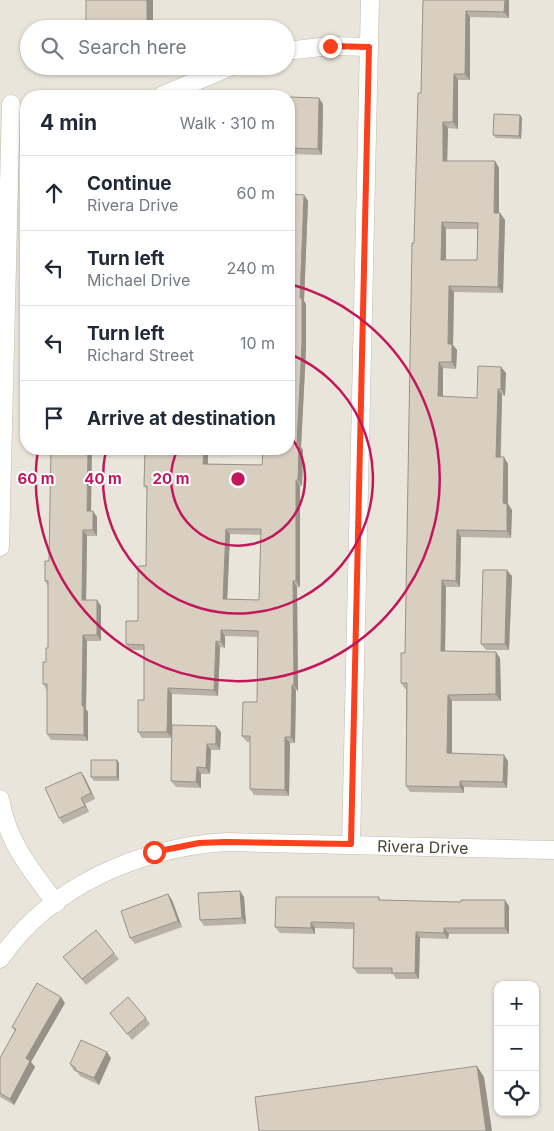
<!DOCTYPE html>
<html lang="en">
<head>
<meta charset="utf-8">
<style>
	body { margin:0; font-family:Inter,sans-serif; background:#f2f2f3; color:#1f2937 }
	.controls { position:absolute; right:15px; bottom:15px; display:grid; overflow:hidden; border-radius:10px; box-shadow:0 1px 4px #0004 }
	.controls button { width:45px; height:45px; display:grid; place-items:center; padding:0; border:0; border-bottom:1px solid #e0e1e3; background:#fff; color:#1f2937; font:25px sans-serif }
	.stop { position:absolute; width:15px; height:15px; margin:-11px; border:4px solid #fc3f1d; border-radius:50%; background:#fff }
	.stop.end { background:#fc3f1d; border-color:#fff; box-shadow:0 1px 5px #0008 }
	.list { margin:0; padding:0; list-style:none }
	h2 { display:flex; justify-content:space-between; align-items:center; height:65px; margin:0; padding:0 20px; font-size:21px }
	h2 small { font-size:16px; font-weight:400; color:#747a83 }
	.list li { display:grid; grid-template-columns:32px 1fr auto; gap:15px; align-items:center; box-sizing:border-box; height:75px; padding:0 20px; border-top:1px solid #e0e1e3 }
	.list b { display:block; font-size:19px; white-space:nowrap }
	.list p { margin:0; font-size:16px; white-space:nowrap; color:#747a83 }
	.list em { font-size:16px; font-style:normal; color:#747a83 }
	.icon { flex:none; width:28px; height:28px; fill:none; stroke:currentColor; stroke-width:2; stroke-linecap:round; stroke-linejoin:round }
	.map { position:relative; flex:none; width:554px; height:1131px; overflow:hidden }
	.search { position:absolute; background:#fff; box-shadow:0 1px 4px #0004; left:20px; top:20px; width:275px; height:55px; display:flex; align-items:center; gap:12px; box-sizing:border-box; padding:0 18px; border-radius:28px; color:#747a83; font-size:19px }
	.panel { position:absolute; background:#fff; box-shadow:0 1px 4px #0004; left:20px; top:90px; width:275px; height:365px; border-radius:20px }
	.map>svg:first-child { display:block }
</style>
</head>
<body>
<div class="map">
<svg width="554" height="1131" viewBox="0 0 554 1131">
	<rect width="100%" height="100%" fill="#f6f3ec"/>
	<!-- residential -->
	<path fill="#eae5da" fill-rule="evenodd" d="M0,0H554V1131H0ZM29,29H286V66H29ZM26,96H289V449H26ZM498,985H535V1112H498Z"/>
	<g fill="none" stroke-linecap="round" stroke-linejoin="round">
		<!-- minor casing -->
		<g stroke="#c2bbae" stroke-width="19">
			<g id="minor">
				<path d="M286,51L330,46L369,47"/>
				<path d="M161,96L232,66"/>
				<path d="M0,547L11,104"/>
				<path d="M0,799C8,843 30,869 56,903"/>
				<path d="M351,844L370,0"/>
				<path id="s1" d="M0,959C51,885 139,848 226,842L554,850"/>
			</g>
		</g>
		<!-- minor -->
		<use href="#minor" stroke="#fff" stroke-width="18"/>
	</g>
	<!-- wall -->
	<path fill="#bab2a6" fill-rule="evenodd" d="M423,0H509V18L470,17V80H458V129L448,128L447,161H495L499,168V213H500L505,220L503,293L454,292L453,345L457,350L456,369L443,368V397L477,398L501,367L506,373L505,396L502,395L501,457L508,464V504L512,510L511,538L461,537L460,587H446L445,651L500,658L501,701H452V753L508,761L507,788L464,787V793L410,792L406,786V689H405L401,683L405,653L414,243L421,93ZM446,229H477V260H446Z
		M289,97L323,104L322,155L289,154Z
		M520,115L522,118L521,139L496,138L493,135Z
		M304,195L308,201L304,301L306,304V349L301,447L303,450L302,486H300V587H297L298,691L296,690L295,743H290L289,796L254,795L250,789V742H247L242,736L257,702L258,637L225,636V648L220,647L218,696L172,694V738H142L138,732L144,700V650H130L126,644L138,621L146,566L147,490L144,486L208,449V464L262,465ZM230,534L261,535L259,600L227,599Z
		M91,511L97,517V536H87L86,600L101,606V641H87L86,709L88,712V741L51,740L47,734V690L43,684L48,648V586L45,581L49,561Z
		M512,576L509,650H486L481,644Z
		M172,725L221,732L220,750H211L210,774H201V788L176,787L171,781Z
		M117,760L119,763V781H94L91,777Z
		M81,772L85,778L95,799L85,804L89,812L63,824L59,818Z
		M240,891L244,897L246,924L204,926L200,920Z
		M168,894L172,900L182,927L135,944L130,938Z
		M379,897L380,900L509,906V934H449L448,939L420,938L419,979H396L393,974H358L353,968L354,929L315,928V934L280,933L275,927Z
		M114,953L119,959L86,985L63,957Z
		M65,1003L31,1062L35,1067L14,1105L0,1097V1058L15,1031L12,1027Z
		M110,1013L146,1018L150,1024L132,1040Z
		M111,1058L99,1085L80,1076L77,1072L74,1071L70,1064Z"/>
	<!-- shaded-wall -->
	<path fill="#979187" d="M147,0H153V29H147Z
		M505,0H509V18L504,12Z
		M466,11L470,17V80L465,74Z
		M454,74L458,80V129L453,122Z
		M319,98L323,104L322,155L318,149Z
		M520,115L522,118L521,139L519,136Z
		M443,122L448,128L447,167L443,161Z
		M495,161L499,168V220L494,213Z
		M304,195L308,201L304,301L306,304V349L301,447L303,450L302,486L298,480L297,444L300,298Z
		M500,213L505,220L503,293L498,287Z
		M442,222L446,229V266L441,260Z
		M449,286L454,292L453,345L457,350L456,369L452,362L448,344Z
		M439,362L443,368V403L438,396Z
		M501,367L506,373L505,396L501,389Z
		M498,389L502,395L500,463L496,457Z
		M88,449H92L91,517L87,511Z
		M204,449H208V470L203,464Z
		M504,457L508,464V504L512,510L511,538L507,531L503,503Z
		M296,480L300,486V587L296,581Z
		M93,511L97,517V536L93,530Z
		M226,529L230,534L227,605L223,599Z
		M83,530L87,536L86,606L82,600Z
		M457,530L461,537L460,587L456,581Z
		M507,570L512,576L509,650L505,644Z
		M442,580L446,587L445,657L441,651Z
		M293,581L297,587L298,691L294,685Z
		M97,600L101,606V641L97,635Z
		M221,630L225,636V648L221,642Z
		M83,635L87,641L86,709L88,712V741L84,735L82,706Z
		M216,641L220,647L218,696L214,690Z
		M496,652L500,658L501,701L496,694Z
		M292,685L296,690L295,743L291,737Z
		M168,688L172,694V738L167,732Z
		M448,695L452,701V760L447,753Z
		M216,726L221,732L220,750L216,744Z
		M285,737L290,743L289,796L285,790Z
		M207,744L211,750L210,774L206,768Z
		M504,755L508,761L507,788L503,782Z
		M117,760L119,763V781L117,777Z
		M197,767L201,774V788L196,782Z
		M81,772L85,778L95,799L91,793Z
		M460,781L464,787V793L460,787Z
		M81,798L85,804L89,812L85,806Z
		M240,891L244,897L246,924L242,918Z
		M168,894L172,900L182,927L178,921Z
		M505,900L509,906V934L505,928Z
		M311,922L315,928V934L311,928Z
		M444,928L449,934L448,939L444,933Z
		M416,932L420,938L419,979L415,973Z
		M61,997L65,1003L31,1062L35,1067L14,1105L10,1099L26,1058Z
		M107,1052L111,1058L99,1085L94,1078Z
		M477,1066L484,1077L492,1131H486Z"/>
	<!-- building -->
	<path fill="#d8cfc1" stroke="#979187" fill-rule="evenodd" d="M86,0H147V29H86Z
		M423,0H505L504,12L466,11L465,74H454L453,122H443V161H495L494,213H500L498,287L449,286L448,344H452V362H439L438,396L477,398L478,366L501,367V389H498L496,457H504L503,503L507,504V531L457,530L456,581L442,580L441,651L496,652V694L448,695L447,753L504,755L503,782L460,781V787L406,786L407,683H401V653H405L412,243H414L418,93H421ZM442,222L478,223L477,260H441Z
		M289,97L319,98L318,149L289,148Z
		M494,114L520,115L519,136L493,135Z
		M289,194L304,195L300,298H302V343L297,444H299L298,480H296V581H293L294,685H292L291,737H285V790L250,789V736H242L243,702H257L258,631L221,630V642L216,641L214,690L168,688L167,732H138V700H144V645L126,644V621H138V566H146L147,486H144L145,449H204L203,464L262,465L263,449H289ZM226,529H261L259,600L223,599Z
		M51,449H88L87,511H93V530H83L82,600H97V635H83L82,706H84V735L47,734V684H43V662H46V648H48V581H45V561H49Z
		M483,570H507L505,644H481Z
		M172,725L216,726V744H207L206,768L197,767L196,782L171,781Z
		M91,760H117V777H91Z
		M81,772L91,793L81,798L85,806L59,818L45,788Z
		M240,891L242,918L200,920L198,893Z
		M168,894L178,921L130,938L121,911Z
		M276,897H379V900L461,902V900H505V928H444V933L416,932L415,973H392V968H353L354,923L311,922V928L275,927Z
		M96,930L114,953L82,979L63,957Z
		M37,983L61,997L26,1058L30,1061L10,1099L0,1093V1058L16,1029L12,1027Z
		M128,997L146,1018L127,1034L110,1013Z
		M81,1040L107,1052L94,1078L75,1070L76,1068L70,1064Z
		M477,1066L486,1131H259L255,1097Z"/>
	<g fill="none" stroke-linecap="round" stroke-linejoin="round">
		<!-- route -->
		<path stroke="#fc3f1d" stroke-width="6" d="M154,852L199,843L226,842L351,844L369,47L330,46"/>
	</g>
	<!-- distance rings -->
	<g fill="none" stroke="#c2185b" stroke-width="2.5">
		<path d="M289 435A67 67 0 1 1 178 449"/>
		<path d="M290 354A135 135 0 1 1 106 450"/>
		<path d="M290 284A202 202 0 1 1 38 449"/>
	</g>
	<g text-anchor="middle" stroke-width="4" stroke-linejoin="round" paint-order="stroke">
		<!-- street labels -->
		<g font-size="16" fill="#4b4439" stroke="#fff">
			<text dy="6" stroke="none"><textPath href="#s1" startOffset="460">Rivera Drive</textPath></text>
		</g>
	</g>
	<circle cx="238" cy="479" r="8" fill="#c2185b" stroke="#fff" stroke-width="2.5"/>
	<g font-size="15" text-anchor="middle" font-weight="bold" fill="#c2185b" stroke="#fff" stroke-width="4" stroke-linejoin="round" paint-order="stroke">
		<text x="36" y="484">60 m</text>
		<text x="103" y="484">40 m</text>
		<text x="171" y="484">20 m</text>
	</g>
</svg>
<div class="controls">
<button>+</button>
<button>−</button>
<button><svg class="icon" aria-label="locate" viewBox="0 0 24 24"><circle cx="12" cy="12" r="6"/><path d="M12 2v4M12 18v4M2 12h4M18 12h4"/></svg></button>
</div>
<div class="stop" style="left:154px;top:852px"></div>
<div class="stop end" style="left:330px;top:46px"></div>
<div class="search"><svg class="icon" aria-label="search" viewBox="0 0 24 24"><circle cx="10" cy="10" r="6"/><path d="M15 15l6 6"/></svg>Search here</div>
<section class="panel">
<h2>4 min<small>Walk · 310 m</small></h2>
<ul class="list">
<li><svg class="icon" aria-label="ahead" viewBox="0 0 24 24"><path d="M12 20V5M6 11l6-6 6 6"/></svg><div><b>Continue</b><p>Rivera Drive</p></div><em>60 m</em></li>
<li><svg class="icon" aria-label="left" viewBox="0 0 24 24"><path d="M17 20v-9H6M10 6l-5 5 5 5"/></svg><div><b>Turn left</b><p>Michael Drive</p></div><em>240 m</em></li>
<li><svg class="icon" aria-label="left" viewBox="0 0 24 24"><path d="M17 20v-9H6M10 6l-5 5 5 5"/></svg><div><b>Turn left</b><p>Richard Street</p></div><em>10 m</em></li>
<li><svg class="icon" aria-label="arrive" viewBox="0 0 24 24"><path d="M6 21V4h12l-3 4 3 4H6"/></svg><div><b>Arrive at destination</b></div></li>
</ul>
</section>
</div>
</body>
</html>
